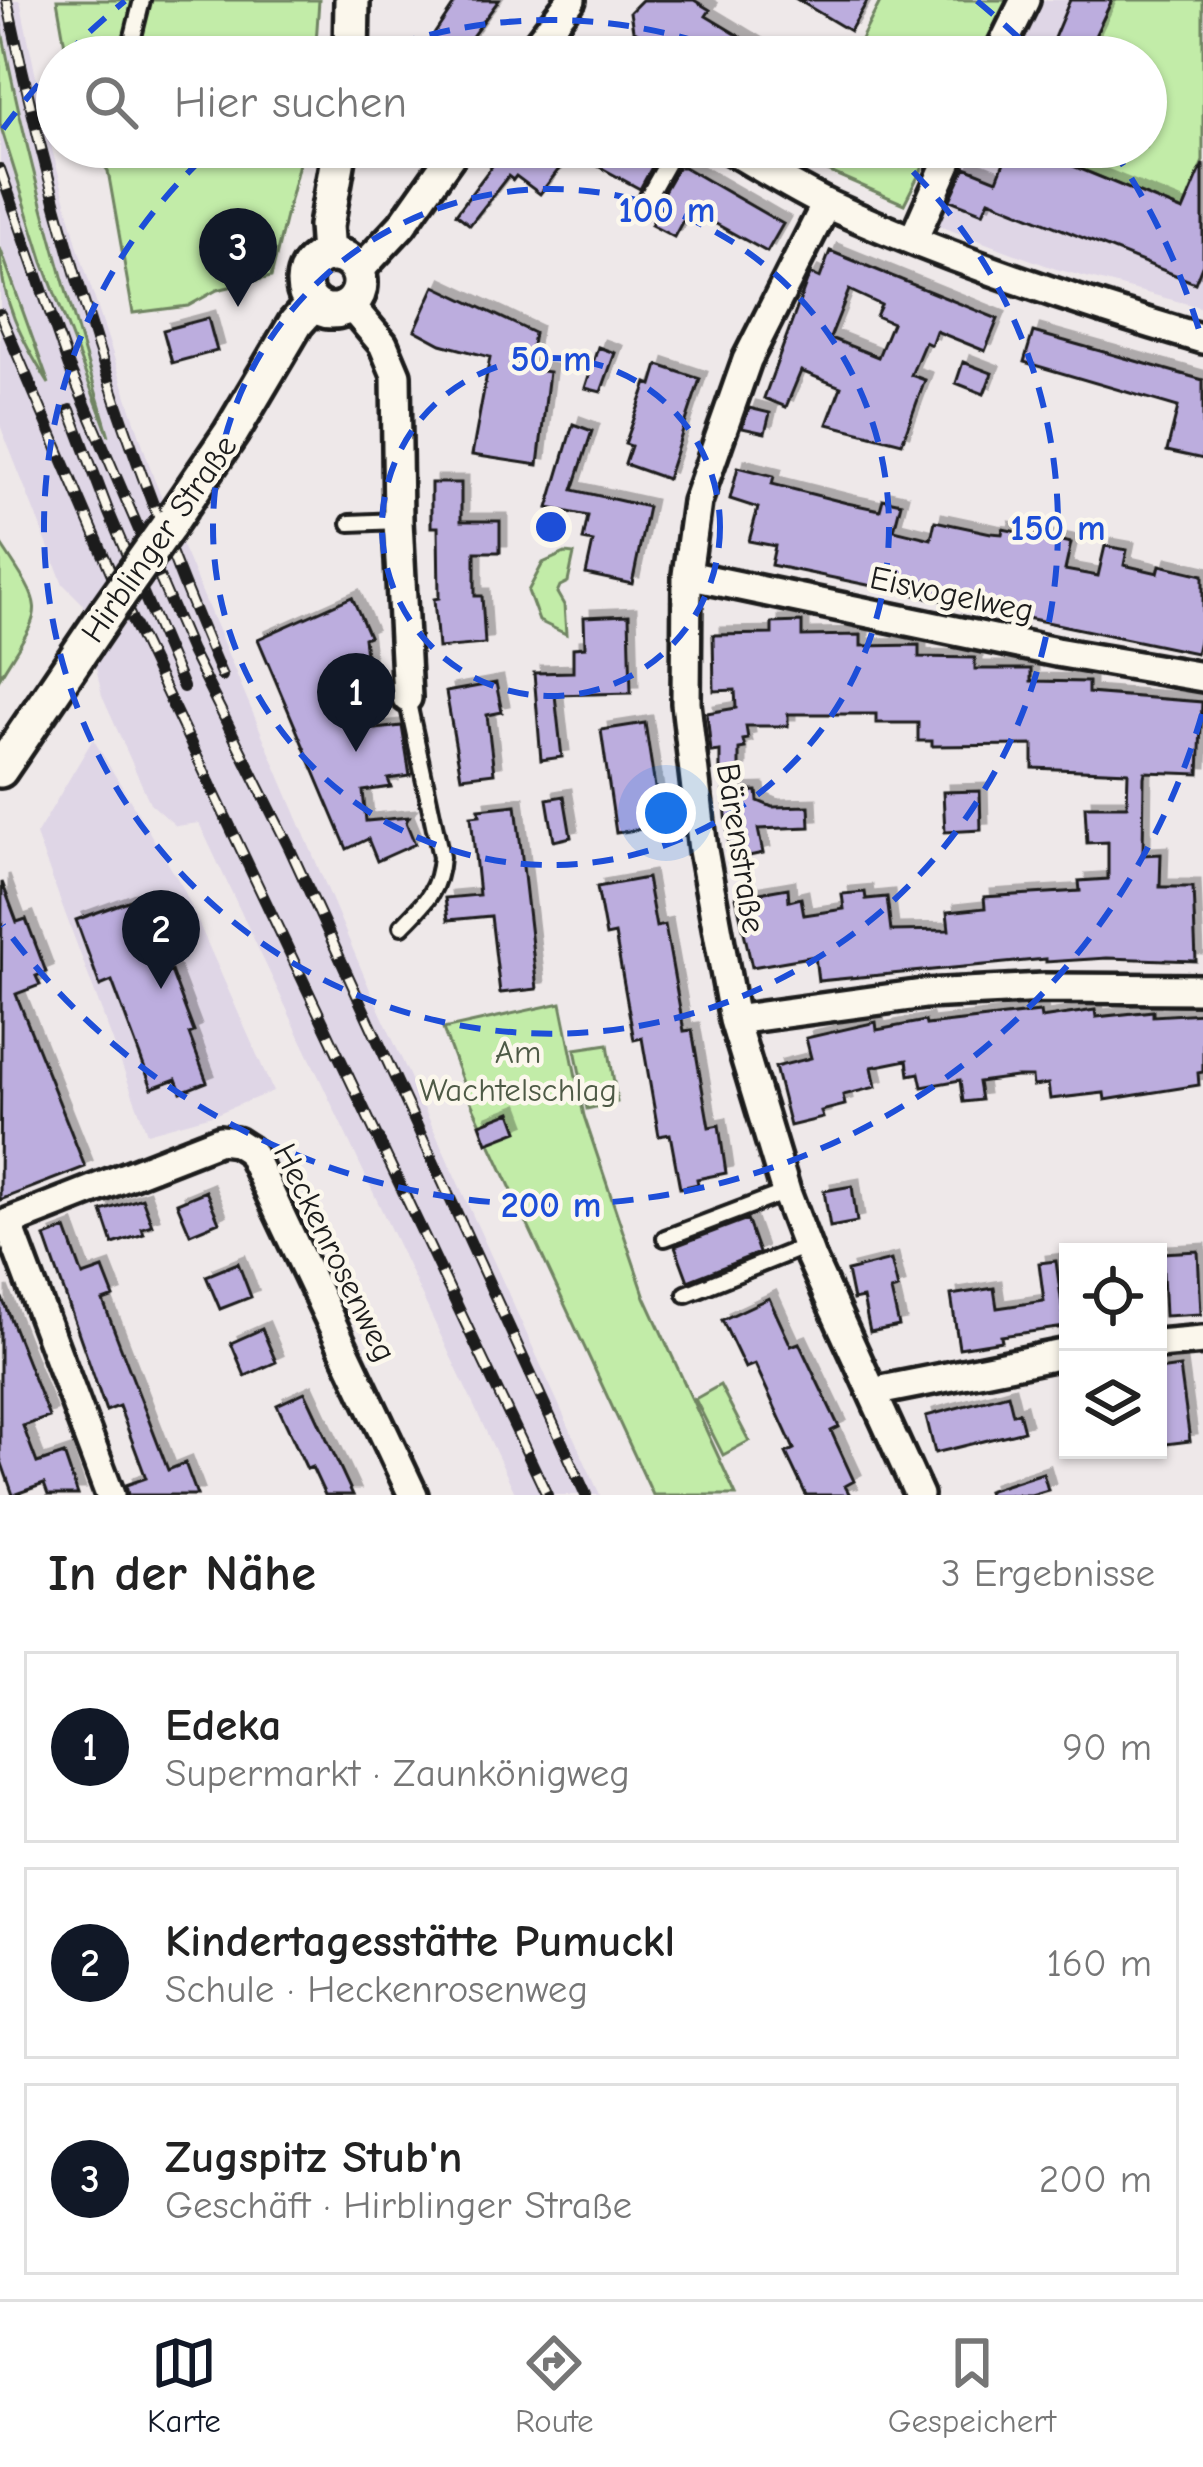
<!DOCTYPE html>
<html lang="de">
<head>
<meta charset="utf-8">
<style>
	body { margin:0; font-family:"Comic Neue",sans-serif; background:#f6f6f6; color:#222 }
	.controls { position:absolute; right:36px; bottom:36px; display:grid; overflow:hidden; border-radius:0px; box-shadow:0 3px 9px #0004 }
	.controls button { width:108px; height:108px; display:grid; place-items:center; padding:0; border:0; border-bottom:3px solid #e0e0e0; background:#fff; color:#222; font:60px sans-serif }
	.you { position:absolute; left:666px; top:813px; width:42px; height:42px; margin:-30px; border:9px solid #fff; border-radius:50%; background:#1a73e8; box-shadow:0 0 0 18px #1a73e833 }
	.badge { display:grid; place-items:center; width:78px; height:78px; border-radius:50%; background:#111827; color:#fff; font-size:39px; font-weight:700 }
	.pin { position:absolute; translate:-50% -99px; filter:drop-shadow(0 3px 6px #0008) }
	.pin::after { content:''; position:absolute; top:63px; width:42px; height:36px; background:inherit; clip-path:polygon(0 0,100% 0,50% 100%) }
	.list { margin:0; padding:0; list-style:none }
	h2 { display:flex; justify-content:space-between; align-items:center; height:156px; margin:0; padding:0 48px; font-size:51px }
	h2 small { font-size:39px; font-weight:400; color:#767676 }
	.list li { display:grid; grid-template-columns:78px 1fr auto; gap:36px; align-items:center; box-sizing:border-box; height:192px; margin:0 24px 24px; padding:0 24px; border:3px solid #e0e0e0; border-radius:0px }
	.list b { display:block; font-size:45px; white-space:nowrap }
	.list p { margin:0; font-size:39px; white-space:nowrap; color:#767676 }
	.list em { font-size:39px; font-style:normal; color:#767676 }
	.icon { flex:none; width:66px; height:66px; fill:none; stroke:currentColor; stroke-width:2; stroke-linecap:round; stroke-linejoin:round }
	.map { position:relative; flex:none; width:1203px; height:1495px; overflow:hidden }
	.search { position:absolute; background:#fff; box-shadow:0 3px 9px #0004; left:36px; right:36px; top:36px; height:132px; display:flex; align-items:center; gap:30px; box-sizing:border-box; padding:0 42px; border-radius:66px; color:#767676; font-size:45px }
	.sheet { height:804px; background:#fff }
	nav { display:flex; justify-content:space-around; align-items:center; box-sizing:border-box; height:168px; border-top:3px solid #e0e0e0; background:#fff; font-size:33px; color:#767676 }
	nav a { display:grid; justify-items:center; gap:6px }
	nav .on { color:#111827 }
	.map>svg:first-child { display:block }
</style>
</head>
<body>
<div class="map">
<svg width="1203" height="1495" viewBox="0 0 1203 1495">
	<defs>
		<filter id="shadow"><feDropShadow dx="7" dy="-7" stdDeviation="0" flood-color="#0004"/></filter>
	</defs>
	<rect width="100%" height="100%" fill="#eee8e9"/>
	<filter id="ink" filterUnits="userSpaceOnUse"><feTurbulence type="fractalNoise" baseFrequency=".00833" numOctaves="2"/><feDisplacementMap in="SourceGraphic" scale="24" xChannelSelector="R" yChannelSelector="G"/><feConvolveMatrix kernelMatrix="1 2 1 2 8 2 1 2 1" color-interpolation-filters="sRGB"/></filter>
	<g filter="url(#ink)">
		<!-- built -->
		<path fill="#dfd6e6" d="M0,0H20L47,130L78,248L154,479L368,985L600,1495H516L199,823L176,826L150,803L102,696L83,604L63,584L0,425Z
			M1041,0H1203V308L1056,269L934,224L968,147H1146V57H1012Z
			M93,739L183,888L273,1091L216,1114L147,1133L36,835Z"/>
		<!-- green -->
		<path fill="#c2eca8" stroke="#6f8462" stroke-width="3" d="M57,0H319L315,57H67Z
			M881,0H1007L978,57H852Z
			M1112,0H1203V161L1183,211L1046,155L1049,147H1146V57H1085Z
			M0,20C26,161 68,299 109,436L43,262L0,124Z
			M91,147H303L271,277L217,290L188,306L133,313L108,171Z
			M806,147H933L904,204L800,159Z
			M0,248L3,256L49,384C22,341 0,299 0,248Z
			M0,543C48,616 44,604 0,677Z
			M565,553L574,554L568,582L560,586L557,593L564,605L566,634L539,621L528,591L543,563Z
			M561,1003L584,1116L645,1297L736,1495H653L468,1096L443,1029Z
			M608,1044L617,1102L587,1109L575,1049Z
			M720,1385L749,1441L723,1455L695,1399Z"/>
		<!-- building -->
		<path fill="#bcadde" stroke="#1c1c1c" stroke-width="3" fill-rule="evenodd" filter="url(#shadow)" d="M457,0H499L457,57H419Z
			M642,0H694L710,10L706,16L774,57H641L651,41L633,30L630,12Z
			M798,0H868L850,31Z
			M1070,0H1112L1085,57H1046Z
			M506,147H641L658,156L640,189L572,152L540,194L516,176L513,180L508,176L470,225L456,214Z
			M1010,147H1049L1046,155L1183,211L1203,164V263L1195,283L989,200L983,213L950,200L965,167L997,180Z
			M678,167H684L783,224L767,252L689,209L674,237L651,225L664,202L659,200Z
			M830,251L998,319L985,351L936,331L931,345L925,342L911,375L925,380L902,443L827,424L841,387L801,371L786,407L764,398L807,281L811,274L820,278ZM849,290L881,305L876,316L892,323L878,357L830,338Z
			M435,286L534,333L528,369L549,372L538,465L472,455L490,357L441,344L415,330Z
			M208,318L217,351L172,363L163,330Z
			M1033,332L1203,380V459L1167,451L1178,407L1024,362Z
			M598,347L615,353L601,392L585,388Z
			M963,362L992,373L984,394L956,383Z
			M658,365L700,379L667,479L625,464L631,446L625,444L647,383L652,385Z
			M749,408L770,413L765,433L742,428Z
			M573,424L592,431L573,490L648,507L632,584L586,574L593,542L583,540L588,516L548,508Z
			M738,467L774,476L772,484L847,503L880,510L883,499L901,503L894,530L931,539L935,521L991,533L1002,534L1003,529L1071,543L1065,570L1098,576L1105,546L1127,550L1124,565L1158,573L1160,565L1203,575V623L1196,653L771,565L775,546L749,541L758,508L730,499Z
			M431,483H461V521H500V552H475V596H482L485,644L438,648L434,599L439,598L438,527H431Z
			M352,597L369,636L364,638L375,729L402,726L410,776L388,779L391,787L363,791L366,821L409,817L406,822L415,844L377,861L368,839L347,849L258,639Z
			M629,615L631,693L555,695L562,757L541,760L534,673L573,672V648L585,647L584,617Z
			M802,622V636L861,635V646L919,645V657L975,658V669H1031V681L1088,682V693L1202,702L1199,774L1145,772L1144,777L1143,855L1161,854L1160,887H1193L1196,961L1107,958L1046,962V959L818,981L815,956L752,967L736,897L788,888L789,901L801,898L804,915L844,909L842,894L865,892L866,899L887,897L891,931L949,930L947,912L985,908L984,897L1080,891L1079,881L1108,879V842L1087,843L1085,806H1127L1128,772L1033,768V745L932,746V741H918V723H876V714H788V726H746L748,739L743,740L745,748L739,749V772H720V751L711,752L707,713L736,708L735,690L714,691L713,635L772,634V623Z
			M496,683L502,712L487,715L494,773L461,777L446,692Z
			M645,723L661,826L616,833L601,730Z
			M757,791L758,801L772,807L809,806L810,827L758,829L763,853L730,860L724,792Z
			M980,791L981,830L945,832L943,792Z
			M564,796L571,837L554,841L547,799Z
			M516,805L537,989L500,993L491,916L448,920L445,898L479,895L471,816L480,815L479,809Z
			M647,878L656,927L665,925L684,1031L692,1030L709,1127L719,1125L726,1173L697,1179L698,1184L680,1188L670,1134L659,1136L642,1038L634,1040L615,934L606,936L597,887Z
			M2,882L17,922L26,919L46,972L36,976L40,985L16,994L85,1167L0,1200Z
			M131,900L155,966L162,963L166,973L171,971L194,1032L189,1034L207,1082L181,1092L176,1079L152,1088L112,981L100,986L76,920Z
			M1095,1010L1096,1017L1153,1011V1016L1203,1013V1072L1198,1073L1199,1085L1105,1100L1104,1093L1050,1099L1048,1084L1033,1086L1032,1077H1016L978,1082L981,1100L963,1102L960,1080L922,1087L919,1073L909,1075L907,1060L872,1067L876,1087L843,1095L845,1105L821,1111L823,1118L790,1126L775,1067L811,1058L806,1038L876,1022L877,1030L925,1021L926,1025L1040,1012L1041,1018Z
			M511,1112L518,1131L487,1143L480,1124Z
			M852,1186L857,1222L830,1227L824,1191Z
			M206,1191L219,1222L190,1234L177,1203Z
			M142,1198L152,1225L142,1228L144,1234L113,1244L102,1211Z
			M747,1219L759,1253L688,1281L675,1246Z
			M66,1229L83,1276L103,1269L114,1297L103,1301L168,1470L185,1463L197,1495H128L126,1485L146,1478L119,1406L106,1411L45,1237Z
			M1198,1251L1201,1314L1165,1316L1162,1253Z
			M891,1260L898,1289L891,1291L899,1326L870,1332L863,1298L853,1300L847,1271Z
			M1056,1261L1065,1327L1001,1336L1002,1341L959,1348L951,1295L994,1288L997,1308L1044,1301L1039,1263Z
			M238,1263L251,1297L220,1309L206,1276Z
			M0,1293L49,1417L23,1426L37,1463L64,1454L78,1495H48L44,1484L13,1495L0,1458Z
			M769,1298L791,1346L799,1343L839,1427L831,1431L854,1481L845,1486L850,1495H806L786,1453L794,1449L755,1364L745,1368L722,1320Z
			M262,1329L276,1362L245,1376L231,1343Z
			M1180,1367L1190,1441L1158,1445V1370Z
			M305,1392L319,1422L353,1495H325L312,1467L307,1469L277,1405Z
			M1008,1394L1013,1414L1019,1412L1024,1431L935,1453L926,1416Z
			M1043,1473L1048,1490L1031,1495H988L987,1491Z"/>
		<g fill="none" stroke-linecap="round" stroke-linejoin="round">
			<!-- service casing -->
			<g stroke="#1c1c1c" stroke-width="22">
				<path id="service" d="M128,57L142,0
					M640,211L676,147
					M350,523L398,521
					M402,926C425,903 439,890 441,857L407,698
					M665,1238L786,1192
					M686,1294L806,1246"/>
			</g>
			<!-- minor casing -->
			<g stroke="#1c1c1c" stroke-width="36">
				<path id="minor" d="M542,38L571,57
					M527,57L571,0
					M997,57L1025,0
					M726,147C761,167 795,189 831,206C951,260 1076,302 1203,339
					M826,204L747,360L697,502L687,575L686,703L703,850L734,1020L786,1192L811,1258L919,1495
					M913,240L954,147
					M358,272L402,225L457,147
					M350,305L383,344L396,375L398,521L407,698
					M687,575L1056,652L1203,677
					M734,1020L924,994L1045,988L1203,989
					M8,1223L110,1495
					M0,1226L220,1140L236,1142L250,1151L413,1495
					M1158,1344L1203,1340
					M872,1392L1068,1353"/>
			</g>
			<!-- tertiary casing -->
			<g stroke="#1c1c1c" stroke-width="42">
				<path id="tertiary" d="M351,57L352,0
					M328,254L326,226L340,147
					M304 283a28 28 0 1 1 56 0a28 28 0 1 1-56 0Z
					M168,526L231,433L296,323L313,304
					M0,770L107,612"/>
			</g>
			<!-- service -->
			<use href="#service" stroke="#fbf7ec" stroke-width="14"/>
			<!-- minor -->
			<use href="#minor" stroke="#fbf7ec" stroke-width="27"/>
			<!-- tertiary -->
			<use href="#tertiary" stroke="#fbf7ec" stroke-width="33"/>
			<!-- rail casing -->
			<g stroke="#1c1c1c" stroke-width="12">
				<path id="rail" d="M7,0C57,241 125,450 222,676
					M0,169L69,367L191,651L289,847L586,1495
					M0,314L125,605L547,1495
					M70,410L109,513L183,687"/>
			</g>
			<!-- rail -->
			<use href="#rail" stroke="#fbf7ec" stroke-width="8" stroke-dasharray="22" stroke-linecap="butt"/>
			<!-- tertiary-bridge casing -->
			<g stroke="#1c1c1c" stroke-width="42" stroke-linecap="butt">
				<path id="tertiary-bridge" d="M107,612L168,526"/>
			</g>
			<!-- tertiary-bridge -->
			<use href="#tertiary-bridge" stroke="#fbf7ec" stroke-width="33"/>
		</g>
	</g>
	<!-- distance rings -->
	<g fill="none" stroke="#1d4ed8" stroke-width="6" stroke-dasharray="21 15">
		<circle cx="551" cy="527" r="169"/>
		<circle cx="551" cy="527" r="338"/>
		<path d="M361 57A507 507 0 0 1 741 57M887 147A507 507 0 1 1 215 147"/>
		<path d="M1202 714A677 677 0 0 1 3 925M3 129A677 677 0 0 1 56 65M64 57A677 677 0 0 1 125 1M977 1A677 677 0 0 1 1038 57M1112 148A677 677 0 0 1 1202 340"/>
	</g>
	<g text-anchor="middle" stroke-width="9" stroke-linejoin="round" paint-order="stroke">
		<!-- street labels -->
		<g font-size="33" fill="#1c1c1c" stroke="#fbf7ec">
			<text transform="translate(158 538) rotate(-55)" y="12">Hirblinger Straße</text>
			<text transform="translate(952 593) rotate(12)" y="12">Eisvogelweg</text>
			<text transform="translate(742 848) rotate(81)" y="12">Bärenstraße</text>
			<text transform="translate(336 1252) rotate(64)" y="12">Heckenrosenweg</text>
		</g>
		<!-- park labels -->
		<g font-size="33" fill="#4e5a46" stroke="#fbf7ec">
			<text x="518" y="1063">Am<tspan x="518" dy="38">Wachtelschlag</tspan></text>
		</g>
	</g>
	<circle cx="551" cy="527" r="18" fill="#1d4ed8" stroke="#fbf7ec" stroke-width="6"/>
	<g font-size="36" text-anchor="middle" font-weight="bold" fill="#1d4ed8" stroke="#fbf7ec" stroke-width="9" stroke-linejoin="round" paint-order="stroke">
		<text x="667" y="222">100 m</text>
		<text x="551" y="371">50 m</text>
		<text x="1058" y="540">150 m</text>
		<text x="551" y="1217">200 m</text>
	</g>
</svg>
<div class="controls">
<button><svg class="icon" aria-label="locate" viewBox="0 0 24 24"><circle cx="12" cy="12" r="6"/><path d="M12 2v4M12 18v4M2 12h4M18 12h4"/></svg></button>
<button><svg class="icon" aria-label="layers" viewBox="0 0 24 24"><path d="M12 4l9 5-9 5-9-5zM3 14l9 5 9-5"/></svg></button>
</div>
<div class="you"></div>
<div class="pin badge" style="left:356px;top:752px">1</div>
<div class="pin badge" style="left:161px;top:989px">2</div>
<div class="pin badge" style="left:238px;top:307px">3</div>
<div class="search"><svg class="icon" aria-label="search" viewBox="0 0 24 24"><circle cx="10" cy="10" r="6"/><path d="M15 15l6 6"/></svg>Hier suchen</div>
</div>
<section class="sheet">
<h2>In der Nähe<small>3 Ergebnisse</small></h2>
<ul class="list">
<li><span class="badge">1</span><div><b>Edeka</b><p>Supermarkt · Zaunkönigweg</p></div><em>90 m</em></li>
<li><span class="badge">2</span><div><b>Kindertagesstätte Pumuckl</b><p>Schule · Heckenrosenweg</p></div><em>160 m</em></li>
<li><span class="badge">3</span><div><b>Zugspitz Stub'n</b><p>Geschäft · Hirblinger Straße</p></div><em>200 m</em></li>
</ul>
</section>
<nav>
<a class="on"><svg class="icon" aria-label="map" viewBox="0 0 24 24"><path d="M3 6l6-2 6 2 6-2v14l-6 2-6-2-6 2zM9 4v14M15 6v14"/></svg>Karte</a>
<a><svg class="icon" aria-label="directions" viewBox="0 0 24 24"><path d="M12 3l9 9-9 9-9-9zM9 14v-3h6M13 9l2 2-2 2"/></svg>Route</a>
<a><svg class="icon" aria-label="saved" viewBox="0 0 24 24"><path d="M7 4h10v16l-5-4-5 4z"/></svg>Gespeichert</a>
</nav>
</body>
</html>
